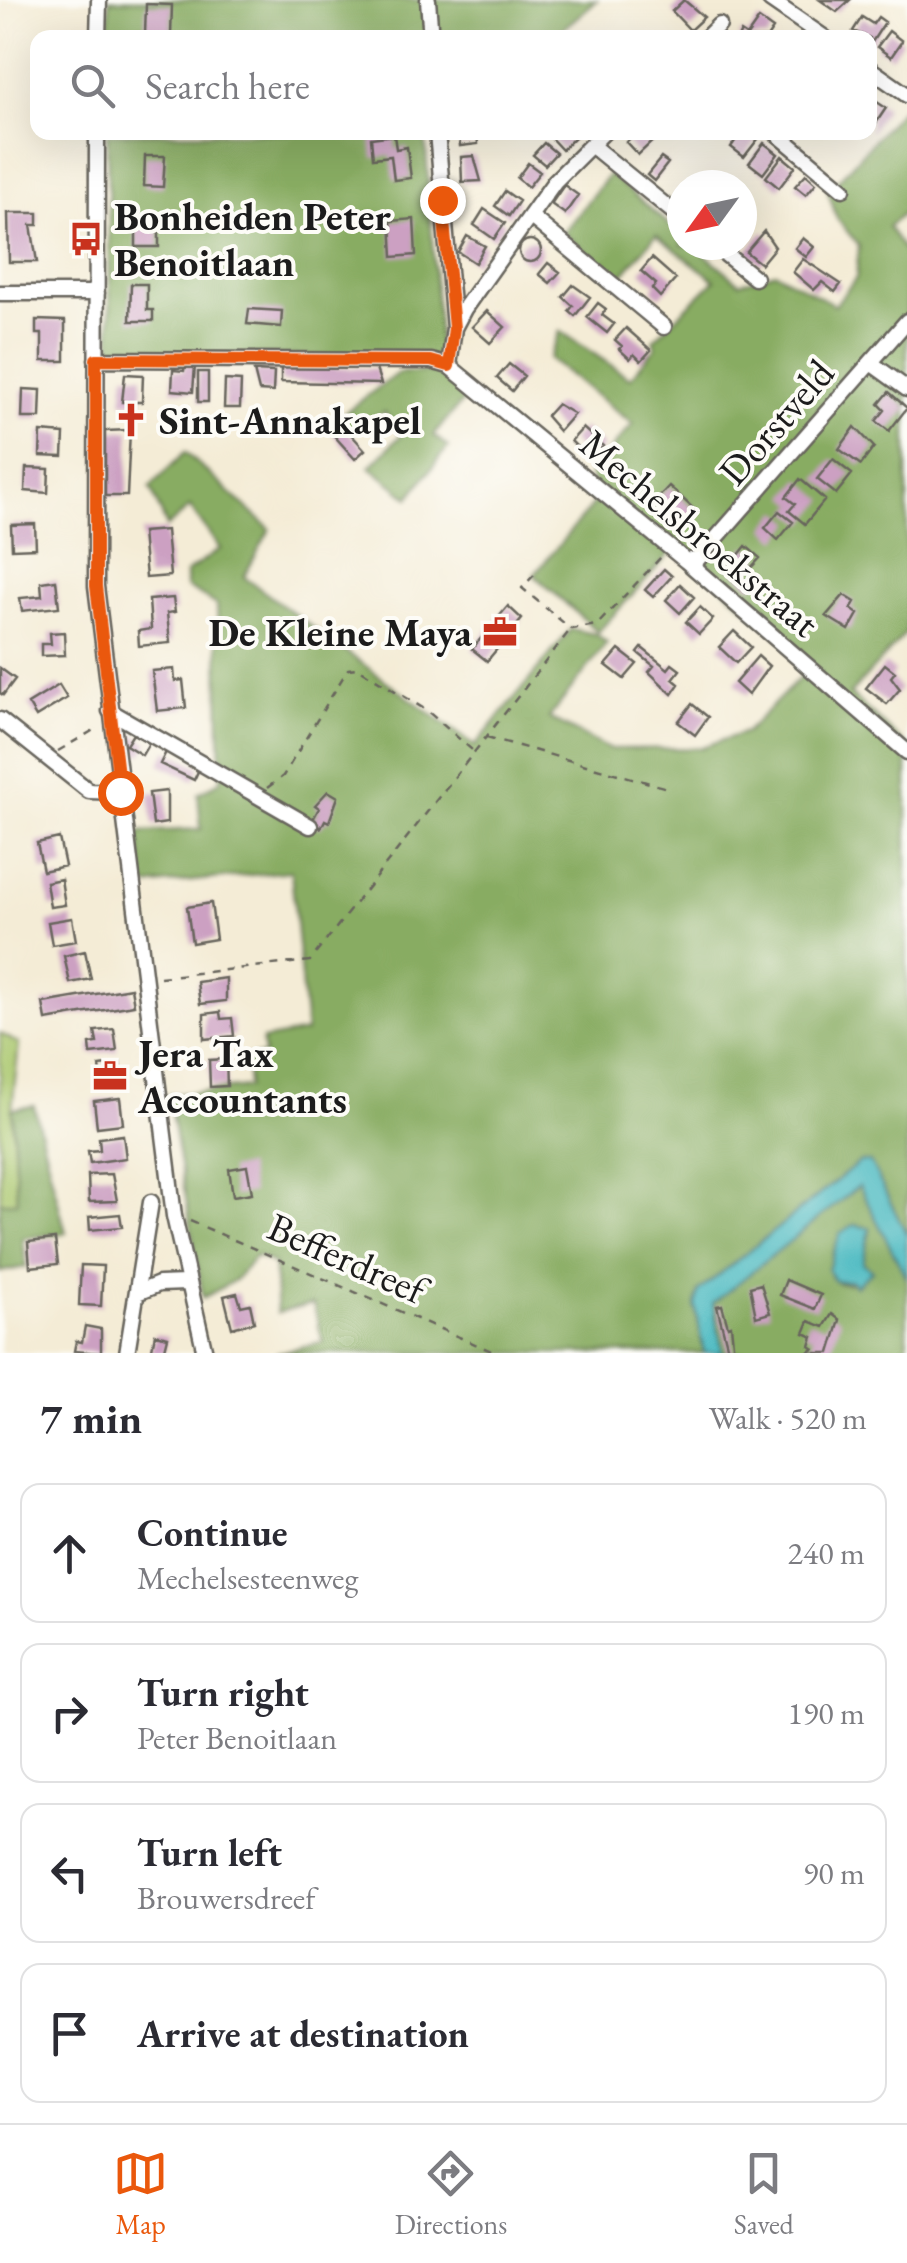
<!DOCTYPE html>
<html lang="en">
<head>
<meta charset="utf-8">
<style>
	body { margin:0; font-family:"EB Garamond",serif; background:#f7f7f7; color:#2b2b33 }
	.compass { position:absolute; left:667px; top:170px; width:90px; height:90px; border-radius:50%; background:#fff; box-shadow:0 10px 40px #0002; rotate:237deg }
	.stop { position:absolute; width:30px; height:30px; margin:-22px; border:8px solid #ea580c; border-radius:50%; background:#fff }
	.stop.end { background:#ea580c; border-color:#fff; box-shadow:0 2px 10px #0008 }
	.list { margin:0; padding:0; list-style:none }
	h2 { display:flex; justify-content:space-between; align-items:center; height:130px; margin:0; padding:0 40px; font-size:42px }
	h2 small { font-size:32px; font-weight:400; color:#7c7c81 }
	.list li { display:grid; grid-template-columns:65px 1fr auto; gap:30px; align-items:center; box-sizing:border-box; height:140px; margin:0 20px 20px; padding:0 20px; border:2px solid #e1e1e2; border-radius:20px }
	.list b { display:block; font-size:38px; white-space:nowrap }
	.list p { margin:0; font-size:32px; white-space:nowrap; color:#7c7c81 }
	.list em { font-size:32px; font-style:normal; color:#7c7c81 }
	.icon { flex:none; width:55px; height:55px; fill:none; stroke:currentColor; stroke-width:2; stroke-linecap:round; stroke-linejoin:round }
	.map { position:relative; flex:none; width:907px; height:1353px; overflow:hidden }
	.search { position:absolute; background:#fff; box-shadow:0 10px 40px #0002; left:30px; right:30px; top:30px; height:110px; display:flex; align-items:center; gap:25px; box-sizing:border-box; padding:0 35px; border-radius:20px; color:#7c7c81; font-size:38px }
	.sheet { height:770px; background:#fff }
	nav { display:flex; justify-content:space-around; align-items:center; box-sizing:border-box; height:140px; border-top:2px solid #e1e1e2; background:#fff; font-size:28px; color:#7c7c81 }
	nav a { display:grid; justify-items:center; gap:5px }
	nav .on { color:#ea580c }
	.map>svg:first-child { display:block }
</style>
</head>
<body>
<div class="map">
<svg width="907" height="1353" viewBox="0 0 907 1353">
	<rect width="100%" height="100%" fill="#fdfcf7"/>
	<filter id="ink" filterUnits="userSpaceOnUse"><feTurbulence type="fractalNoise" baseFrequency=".01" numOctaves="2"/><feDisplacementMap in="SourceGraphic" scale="20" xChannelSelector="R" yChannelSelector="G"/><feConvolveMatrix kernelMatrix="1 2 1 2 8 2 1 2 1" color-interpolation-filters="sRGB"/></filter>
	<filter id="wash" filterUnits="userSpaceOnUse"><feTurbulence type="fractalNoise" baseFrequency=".0048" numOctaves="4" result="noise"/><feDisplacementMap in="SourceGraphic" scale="40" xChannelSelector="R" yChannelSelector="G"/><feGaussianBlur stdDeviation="2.25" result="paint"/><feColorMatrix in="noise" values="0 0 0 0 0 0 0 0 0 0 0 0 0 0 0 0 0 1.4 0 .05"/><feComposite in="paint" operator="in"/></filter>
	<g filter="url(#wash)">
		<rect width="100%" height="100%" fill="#f4ecd6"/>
		<!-- green -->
		<path fill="#abc870" stroke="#647246" stroke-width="2.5" d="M0,1033L19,1044L12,1109L17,1203L0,1202Z"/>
		<!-- forest -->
		<path fill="#88ac62" stroke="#52643f" stroke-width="2.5" fill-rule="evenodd" d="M109,0H597L558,33L562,37L109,38Z
			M907,103V210L888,227L907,255V632L850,694L907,746V1235L870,1163L860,1162L699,1291L695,1305L704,1353H276L323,1342L313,1304L277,1313L274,1264L256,1256L235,1280L203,1298L168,1095L248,1087L247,1057L264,1055L262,1040L306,1032L291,871L145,886L138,832L201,829L198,794L221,780L217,605L186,587V573L220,549L190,507L167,527L150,487L185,452L270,529L244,577L475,746L571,629L596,634L607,643L549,718L609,749L699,748L746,732L812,666L677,546L598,632L534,575L598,498L589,474L633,424L549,359L560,331L630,378L656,347L653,340L715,280L656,235L620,278L563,233L609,174L682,235V245H694L740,283L775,272L835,305L856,278L859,246L837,219L828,191Z
			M107,133H425L440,357L111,355Z
			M441,371L471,392L433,435L448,447L409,498L370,467L401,435L385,412L349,429L340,416L398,373Z
			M34,1106L66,1233L23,1238L26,1267L0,1272V1202H17L12,1109Z
			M859,1185L907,1279V1353H723L713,1303ZM854,1225L870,1228L863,1263L867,1266L858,1284L838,1283L828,1270L836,1245Z"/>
		<!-- water -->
		<path fill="#4bbac1" stroke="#346b6e" stroke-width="2.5" d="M860,1162H870L907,1235V1279L859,1186L713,1303L723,1353H704L695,1305L699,1291Z
			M854,1225L870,1228L863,1263L872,1271L855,1286L852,1281H834L828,1270L840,1233Z"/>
		<g id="blocks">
			<!-- building -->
			<path fill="#cca0c2" d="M684,0L704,17L690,30L672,11Z
				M820,0H850L837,12Z
				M146,4L172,5L171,36L145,35Z
				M862,17L873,24L878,17L885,22L870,45V38L853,31Z
				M759,19L773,29L767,38H738L741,32L747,36Z
				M889,31L902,41L891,57L877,47Z
				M871,98L886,108L870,132V101Z
				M459,132H477L478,144L460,146Z
				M554,132H575L577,135L562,150L550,137Z
				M637,132L657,137L638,155L626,142Z
				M741,132L758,139L744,157L731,147Z
				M394,135L396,149L407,147L411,178L394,180L391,156L373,158L371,138Z
				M544,143L556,153L545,165L533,155Z
				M764,143L778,154L763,174L749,163Z
				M145,156H165L163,187L144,186Z
				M474,156L481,181L462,182L461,157Z
				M782,156L795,167L779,188L766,177Z
				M661,158L668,163L654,181L647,175Z
				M528,163L540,172L528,187L517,178Z
				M806,174L816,183L806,195L795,186Z
				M564,185L578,195L565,214L551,204Z
				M505,191L519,201L509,216L495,206Z
				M484,209L505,223L494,239L474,225Z
				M8,213H38V225H31L37,262H9Z
				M136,217H159V247H136Z
				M414,219L416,255L393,257L391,221Z
				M764,231L775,247L761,264L746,252Z
				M467,236L485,246L475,263L458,252Z
				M803,238L814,247L806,257L795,248Z
				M519 251a11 11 0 1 1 22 0a11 11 0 1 1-22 0Z
				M652,258L676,279L660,297L652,289L656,284L641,271Z
				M803,259L841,284L835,292L822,282L814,290L793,272Z
				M548,263L560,272L550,283L539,274Z
				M131,284H147V310H153V321H130Z
				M573,285L590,297L575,316L569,311L573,306L563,297Z
				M598,303L606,309L602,315L614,324L607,333L587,317Z
				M249,309L282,311L281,327L247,324Z
				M487,311L505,327L490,343L472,327Z
				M36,320L65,321V361H42V334H36Z
				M626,328L651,350L641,361L634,354L630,359L619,349L622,346L615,340Z
				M185,364L195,365L193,392L172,390L173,370L184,371Z
				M509,364L524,376L512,391L497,378Z
				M281,367L376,369L381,384L281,382Z
				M254,371L274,372L273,392L259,391Z
				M198,372H208V402H198Z
				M125,374L143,375L142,402H122Z
				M225,380L241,381L240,408H224Z
				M23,389L41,390L40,418H22Z
				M889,392L907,408L889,431L876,421L885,410L879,404Z
				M557,404L574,414L559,431L546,416Z
				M340,422L365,450L355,459L330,431Z
				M855,427L874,447L861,465L839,449Z
				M583,428L603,446L590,460L571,441Z
				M130,430L127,496H105V431Z
				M41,432L64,434L63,457L40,456Z
				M833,459L852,474L836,494L817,479Z
				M26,468L49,469L48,493L25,491Z
				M800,479L825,500L805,524L789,511L795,504L786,497Z
				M669,486L695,510L681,525L655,501Z
				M779,511L793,522L778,540L765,528Z
				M35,524L36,548L12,549L11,525Z
				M166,530L170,576L146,578L142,532Z
				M746,546L760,558L748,571L758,580L752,587L729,567Z
				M664,569L672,576L653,597L645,590Z
				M56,580L59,607L22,611L20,598L42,596L41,582Z
				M680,584L694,597L680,613L666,600Z
				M844,595L855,602L851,609L858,614L849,630L826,616Z
				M173,598L175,612L167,613L170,643L139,646L138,631L151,629L149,600Z
				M508,606L522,619L487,661L472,649Z
				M700,607L713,619L699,634L686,622Z
				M734,631L751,647L736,663L719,647Z
				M64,632L65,655L41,656V644H51L50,633Z
				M642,648L668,669L672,664L680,670L673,679L679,684L672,694L649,672L654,666L638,653Z
				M619,650L637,664L624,679L606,665Z
				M758,656L769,666L748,695L735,683Z
				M885,664L895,672L891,677L900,689L887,704L866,688Z
				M0,668L15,679L3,695L0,693Z
				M174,669L175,681L183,680L186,708L157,711L152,671Z
				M59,685L67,698L36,717L28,704Z
				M692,704L708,717L695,735L678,722Z
				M133,734L149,743L142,755L126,745Z
				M167,750L200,767L194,780L160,764Z
				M167,791V823L153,825L149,793Z
				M328,791L338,797L329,822L325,820L321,828L311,823L319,808L315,805Z
				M59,838L65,866L43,871L37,843Z
				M61,879L65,905L50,907L46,882Z
				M211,903L216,939L192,943L187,907Z
				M72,918L76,941L52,945L48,922Z
				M85,951L91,979L70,983L64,956Z
				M226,978V1001L200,1004L197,982Z
				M131,988L134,1005L46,1020L43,1003Z
				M220,1012L221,1019L232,1018L234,1036L204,1039V1014Z
				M114,1029L117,1051L91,1054L90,1044L97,1043L95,1031Z
				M226,1059L227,1086L210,1087L209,1060Z
				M120,1063L121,1086L103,1088L100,1066Z
				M120,1098L123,1124L97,1127L94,1101Z
				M123,1135L126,1158L90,1163L88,1151L100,1150L99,1138Z
				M247,1166L252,1193L233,1196L229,1169Z
				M112,1174L117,1201L89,1202L88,1175Z
				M120,1214L122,1227L90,1230L89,1217Z
				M55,1239L58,1264L30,1267L28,1242Z
				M81,1265L103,1266L101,1306L79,1305Z
				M786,1280L821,1295L815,1309L780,1295Z
				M761,1284L770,1313L756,1317L750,1287Z
				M237,1293L241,1306L250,1304L254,1322L232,1328L224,1296Z
				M722,1305L728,1326L731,1325L734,1353H729L717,1306Z
				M832,1314L840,1320L830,1353H806L814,1349L810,1346L813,1337L804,1333L809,1321L824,1327Z
				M85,1326L101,1329V1353L74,1351L76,1341L82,1342Z
				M155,1334L168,1337L164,1353H151Z"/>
		</g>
	</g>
	<g filter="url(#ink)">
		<use href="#blocks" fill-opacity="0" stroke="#68655d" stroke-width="2.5"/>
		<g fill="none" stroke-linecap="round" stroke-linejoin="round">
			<!-- minor casing -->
			<g stroke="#68655d" stroke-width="19">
				<path id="minor" d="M428,0L431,38
					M770,0L825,38
					M98,38L99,0
					M706,38L719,25
					M870,69L907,95
					M97,132L96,586L174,1216L205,1353
					M437,132L454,328
					M775,132L843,189
					M591,145L682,219
					M530,216L664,327
					M714,245L755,278
					M0,293H97
					M96,359L431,361L449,366L686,561L907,752
					M871,363L907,389
					M449,366L454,328L464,309L555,181L604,132
					M686,561L698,559L907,321
					M110,711L310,826
					M0,720L89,791L120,792
					M137,1293L159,1284L186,1283
					M127,1353L151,1202"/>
			</g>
			<!-- path -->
			<path stroke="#68655d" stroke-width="2.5" stroke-dasharray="8 8" stroke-linecap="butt" d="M534,575L522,588L571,629L597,625L662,556
				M487,737L671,789
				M58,751L99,727
				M267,788L283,776L348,669L358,668L426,710L472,750
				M160,977L310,961L571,629
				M190,1221L496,1353"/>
			<!-- minor -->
			<use href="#minor" stroke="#fff" stroke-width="14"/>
		</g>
	</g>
	<g fill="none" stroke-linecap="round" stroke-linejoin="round" filter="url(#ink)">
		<!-- route -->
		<path stroke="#ea580c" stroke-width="12" d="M120,792L96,586V359L431,361L449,366L454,328L442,200"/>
	</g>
	<!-- icons -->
	<defs>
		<g id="bus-bare" transform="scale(2.7)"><path d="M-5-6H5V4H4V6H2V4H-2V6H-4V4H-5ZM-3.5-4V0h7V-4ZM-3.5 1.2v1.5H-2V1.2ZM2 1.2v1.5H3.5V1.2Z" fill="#c8321e" stroke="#fdfcf7" stroke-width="2.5" paint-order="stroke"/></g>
		<g id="church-bare" transform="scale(2.7)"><path d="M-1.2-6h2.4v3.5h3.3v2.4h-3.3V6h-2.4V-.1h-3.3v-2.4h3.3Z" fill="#c8321e" stroke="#fdfcf7" stroke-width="2.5" paint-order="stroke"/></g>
		<g id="office-bare" transform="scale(2.7)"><path d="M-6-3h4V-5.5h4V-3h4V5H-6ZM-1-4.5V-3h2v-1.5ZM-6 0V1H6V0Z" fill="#c8321e" stroke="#fdfcf7" stroke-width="2.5" paint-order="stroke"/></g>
	</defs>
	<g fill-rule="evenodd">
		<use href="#bus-bare" x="86" y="239"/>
		<use href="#church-bare" x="131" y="420"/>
		<use href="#office-bare" x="500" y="632"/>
		<use href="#office-bare" x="110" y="1076"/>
	</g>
	<g text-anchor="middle" stroke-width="8" stroke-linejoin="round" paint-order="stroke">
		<!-- poi labels -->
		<g font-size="40" font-weight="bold" fill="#1c1c1c" stroke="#fdfcf7" text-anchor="start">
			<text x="114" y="230">Bonheiden Peter<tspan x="114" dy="46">Benoitlaan</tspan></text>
			<text x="159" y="434">Sint-Annakapel</text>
			<text x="472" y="646" text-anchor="end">De Kleine Maya</text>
			<text x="138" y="1067">Jera Tax<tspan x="138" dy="46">Accountants</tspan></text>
		</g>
		<!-- street labels -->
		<g font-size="40" fill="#1c1c1c" stroke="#fdfcf7">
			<text transform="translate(776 422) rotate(-49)" y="14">Dorstveld</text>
			<text transform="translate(700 533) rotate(40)" y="14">Mechelsbroekstraat</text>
			<text transform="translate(347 1258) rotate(24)" y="14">Befferdreef</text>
		</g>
	</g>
</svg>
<svg class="compass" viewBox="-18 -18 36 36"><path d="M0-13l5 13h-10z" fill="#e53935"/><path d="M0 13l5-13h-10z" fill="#7c7c81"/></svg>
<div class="stop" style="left:120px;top:792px"></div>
<div class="stop end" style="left:442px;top:200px"></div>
<div class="search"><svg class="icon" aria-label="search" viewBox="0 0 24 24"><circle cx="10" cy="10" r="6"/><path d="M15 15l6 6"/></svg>Search here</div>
</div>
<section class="sheet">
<h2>7 min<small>Walk · 520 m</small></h2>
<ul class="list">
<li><svg class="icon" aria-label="ahead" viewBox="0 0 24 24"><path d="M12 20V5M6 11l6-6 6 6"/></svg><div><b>Continue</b><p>Mechelsesteenweg</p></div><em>240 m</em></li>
<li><svg class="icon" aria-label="right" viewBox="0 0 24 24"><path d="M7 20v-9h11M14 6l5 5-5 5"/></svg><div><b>Turn right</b><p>Peter Benoitlaan</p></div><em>190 m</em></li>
<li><svg class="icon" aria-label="left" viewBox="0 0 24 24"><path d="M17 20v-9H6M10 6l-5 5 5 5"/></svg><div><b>Turn left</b><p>Brouwersdreef</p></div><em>90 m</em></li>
<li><svg class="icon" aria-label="arrive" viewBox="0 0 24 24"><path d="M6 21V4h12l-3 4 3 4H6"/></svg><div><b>Arrive at destination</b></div></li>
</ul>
</section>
<nav>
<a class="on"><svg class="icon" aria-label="map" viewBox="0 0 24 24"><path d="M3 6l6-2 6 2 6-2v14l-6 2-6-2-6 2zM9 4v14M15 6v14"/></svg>Map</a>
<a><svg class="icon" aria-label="directions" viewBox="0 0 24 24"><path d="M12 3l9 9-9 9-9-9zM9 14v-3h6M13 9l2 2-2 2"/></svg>Directions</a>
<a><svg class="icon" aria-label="saved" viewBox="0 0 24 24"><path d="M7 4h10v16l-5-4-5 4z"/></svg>Saved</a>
</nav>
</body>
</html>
